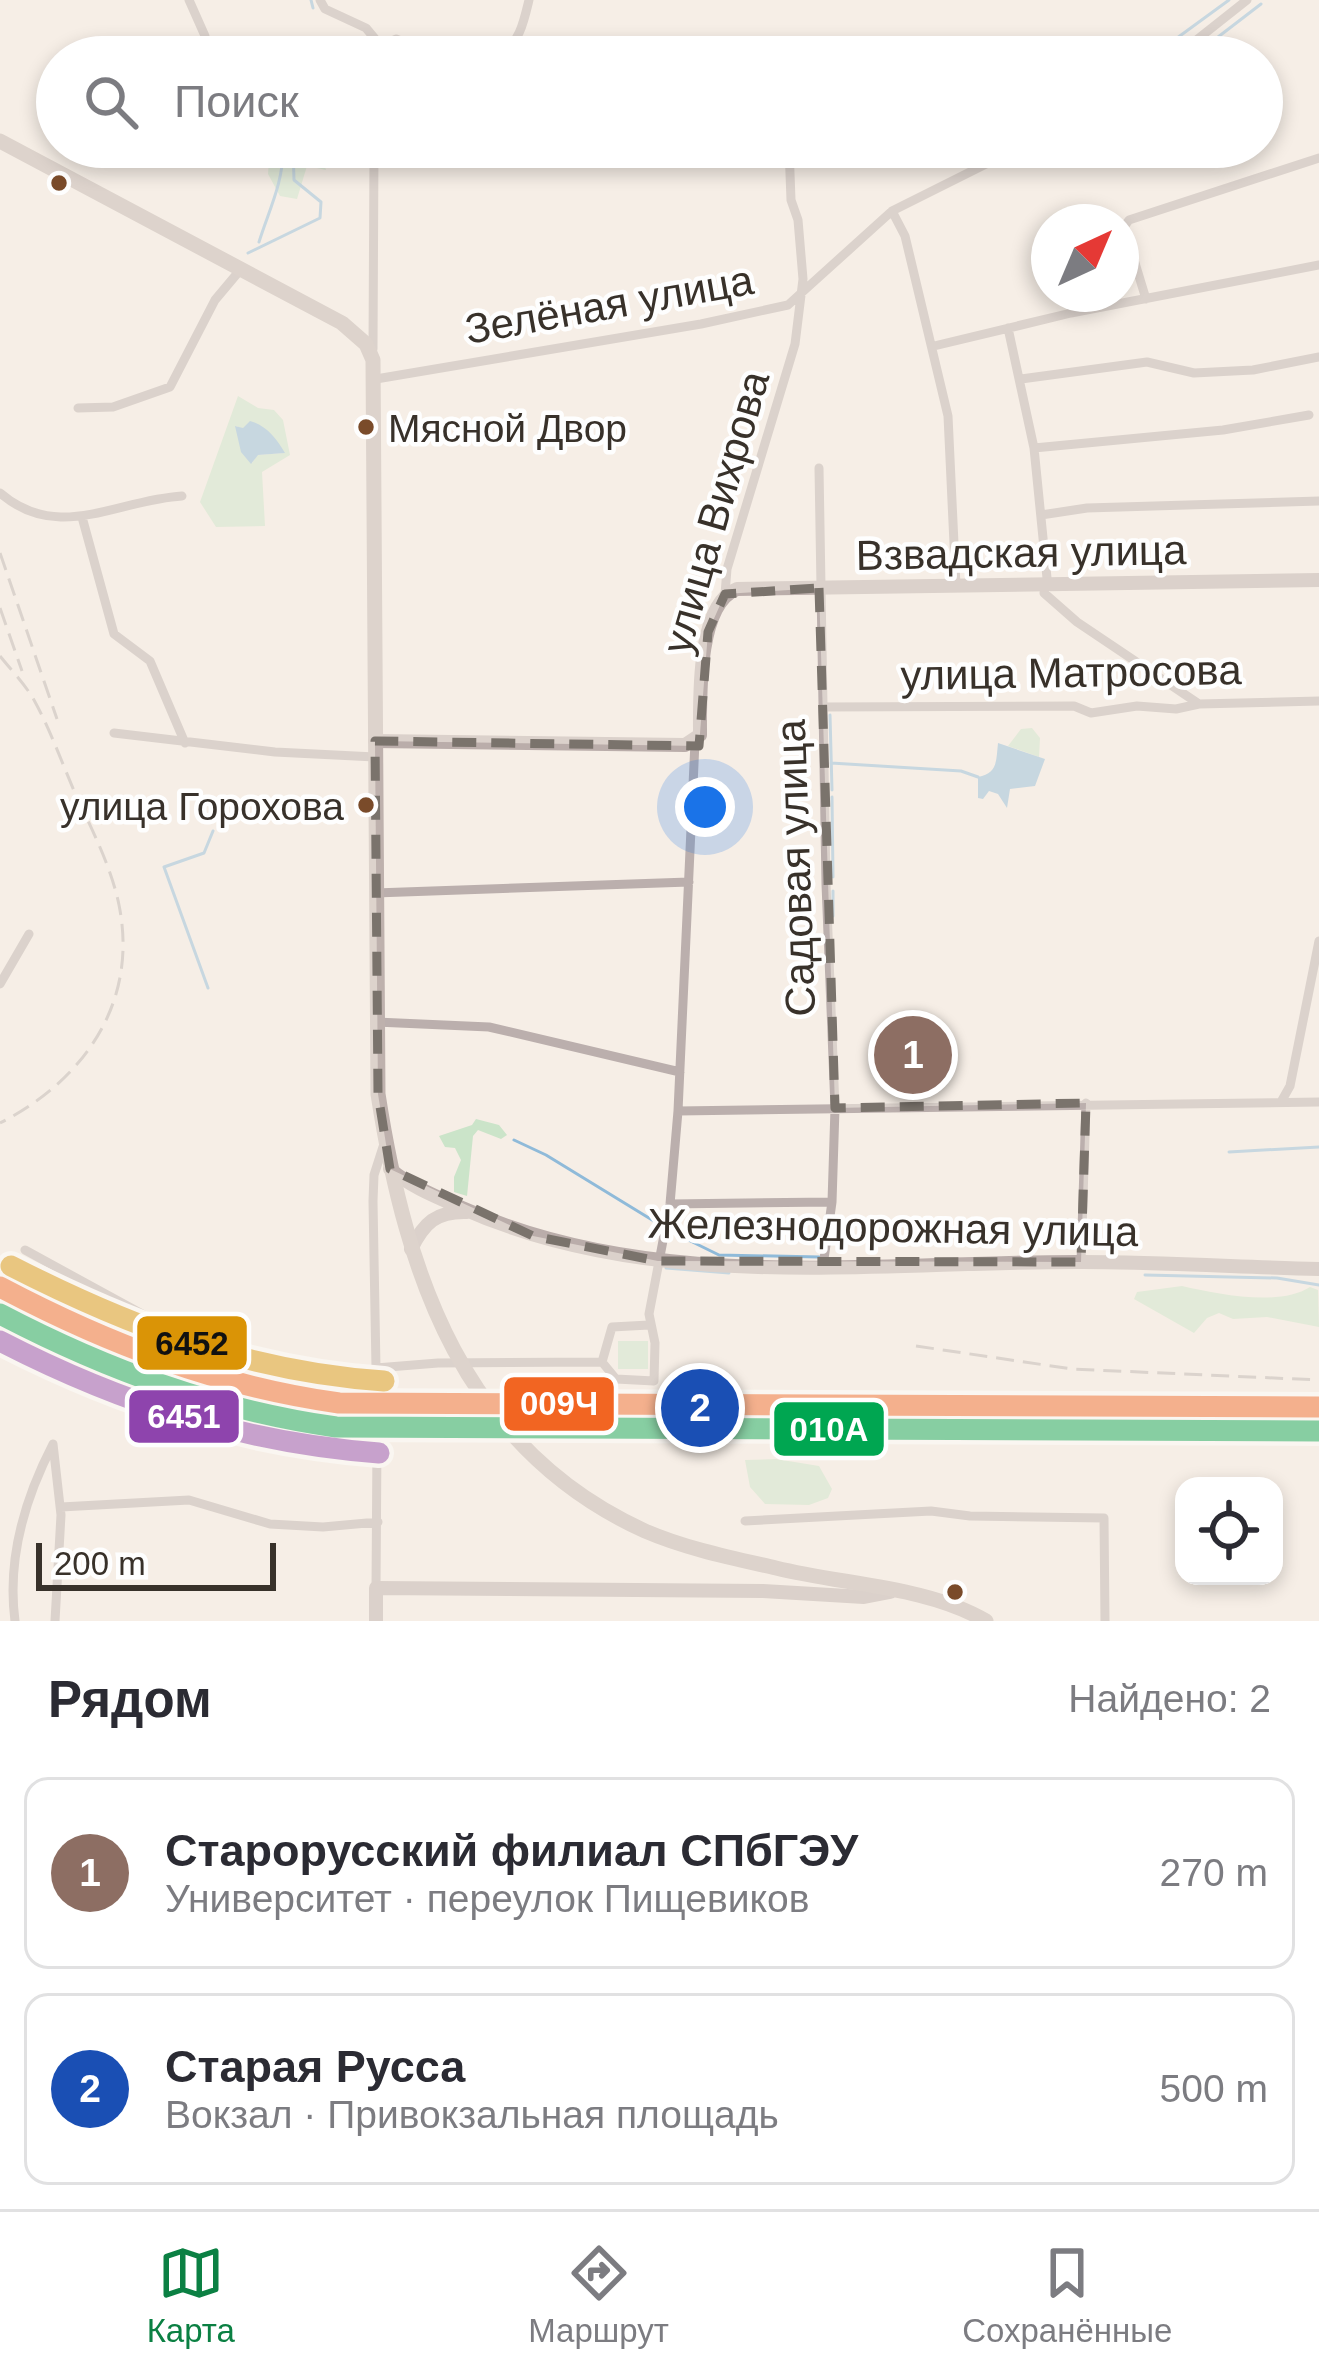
<!DOCTYPE html>
<html lang="ru">
<head>
<meta charset="utf-8">
<style>
	body { margin:0; font-family:Helvetica,sans-serif; background:#f7f7f7; color:#2b2b33 }
	.controls { position:absolute; right:36px; bottom:36px; display:grid; overflow:hidden; border-radius:24px; box-shadow:0 6px 18px #0003 }
	.controls button { width:108px; height:108px; display:grid; place-items:center; padding:0; border:0; border-bottom:3px solid #e1e1e2; background:#fff; color:#2b2b33; font:60px sans-serif }
	.compass { position:absolute; left:1031px; top:204px; width:108px; height:108px; border-radius:50%; background:#fff; box-shadow:0 6px 18px #0003; rotate:44deg }
	.scale { position:absolute; left:36px; bottom:30px; width:240px; box-sizing:border-box; padding-left:12px; border:6px solid #38312a; border-top:0; font-size:33px; line-height:42px; white-space:nowrap; color:#38312a; -webkit-text-stroke:9px #fefefe; paint-order:stroke }
	.you { position:absolute; left:705px; top:807px; width:42px; height:42px; margin:-30px; border:9px solid #fff; border-radius:50%; background:#1a73e8; box-shadow:0 0 0 18px #1a73e833 }
	.badge { display:grid; place-items:center; width:78px; height:78px; border-radius:50%; background:#0b8043; color:#fff; font-size:39px; font-weight:700 }
	.pin { position:absolute; translate:-50% -50%; border:6px solid #fff; box-shadow:0 3px 12px #0006 }
	.list { margin:0; padding:0; list-style:none }
	h2 { display:flex; justify-content:space-between; align-items:center; height:156px; margin:0; padding:0 48px; font-size:51px }
	h2 small { font-size:39px; font-weight:400; color:#7c7c81 }
	.list li { display:grid; grid-template-columns:78px 1fr auto; gap:36px; align-items:center; box-sizing:border-box; height:192px; margin:0 24px 24px; padding:0 24px; border:3px solid #e1e1e2; border-radius:24px }
	.list b { display:block; font-size:45px; white-space:nowrap }
	.list p { margin:0; font-size:39px; white-space:nowrap; color:#7c7c81 }
	.list em { font-size:39px; font-style:normal; color:#7c7c81 }
	.icon { flex:none; width:66px; height:66px; fill:none; stroke:currentColor; stroke-width:2; stroke-linecap:round; stroke-linejoin:round }
	.map { position:relative; flex:none; width:1319px; height:1621px; overflow:hidden }
	.search { position:absolute; background:#fff; box-shadow:0 6px 18px #0003; left:36px; right:36px; top:36px; height:132px; display:flex; align-items:center; gap:30px; box-sizing:border-box; padding:0 42px; border-radius:66px; color:#7c7c81; font-size:45px }
	.sheet { height:588px; background:#fff }
	nav { display:flex; justify-content:space-around; align-items:center; box-sizing:border-box; height:168px; border-top:3px solid #e1e1e2; background:#fff; font-size:33px; color:#7c7c81 }
	nav a { display:grid; justify-items:center; gap:6px }
	nav .on { color:#0b8043 }
	.map>svg:first-child { display:block }
</style>
</head>
<body>
<div class="map">
<svg width="1319" height="1621" viewBox="0 0 1319 1621">
	<rect width="100%" height="100%" fill="#f6eee6"/>
	<!-- green -->
	<path fill="#cbe4c9" fill-rule="evenodd" d="M270,147H314L321,155L326,170L307,166L297,199L280,196L268,174Z
		M238,396L258,408L274,410L283,420L290,455L262,472L265,526L216,527L200,502ZM236,426L243,429L284,453L257,455L252,463L244,454Z
		M1032,728L1040,738L1039,757L1008,746L1021,729Z
		M476,1119L499,1125L507,1135L501,1139L478,1130L473,1136L467,1196L454,1192V1177L461,1160L455,1148L445,1147L439,1136L472,1125Z
		M1182,1286C1217,1294 1279,1307 1310,1287L1318,1290L1319,1327L1267,1317L1233,1319L1219,1313L1207,1318L1194,1333L1134,1299L1137,1292Z
		M618,1341H648V1369H618Z
		M776,1459L819,1466L832,1489L828,1498L809,1505L765,1504L750,1487L745,1460Z"/>
	<!-- water -->
	<path fill="#8fbad9" d="M250,421C266,425 277,439 285,453L258,455L251,464L241,452L235,426L243,428Z
		M998,743L1045,759L1035,786L1010,789L1007,808L998,794L989,791L983,799L978,798V777C998,773 996,761 998,743Z"/>
	<g fill="none" stroke-linecap="round" stroke-linejoin="round">
		<!-- stream -->
		<path stroke="#8fbad9" stroke-width="3" d="M311,0L313,8
			M1151,57L1229,0
			M1192,57L1261,4
			M259,242C269,210 284,181 283,147
			M248,253L320,218L321,202L294,180L293,147
			M830,715L832,790
			M831,763L961,771L978,777
			M832,797L833,877
			M833,891V916
			M208,988L164,867L204,853L213,831
			M514,1140L546,1155L662,1226
			M1229,1152L1319,1147
			M670,1231L719,1255L819,1257
			M666,1268L729,1273
			M1145,1275L1277,1278L1319,1285"/>
		<!-- street -->
		<path stroke="#bbafad" stroke-width="9" d="M189,0L205,36
			M320,0L325,9L366,28L381,46
			M381,46L396,39L439,57
			M500,57C520,40 523,25 529,0
			M1175,57L1247,0
			M892,211L905,236L948,416L956,586
			M1146,299L1124,227L1129,220L1319,158
			M1008,328L1034,448L1047,578L1044,593L1077,622L1199,704
			M934,346L1071,313L1319,265
			M373,349L374,147
			M376,379L701,324L788,305L892,211L1020,147
			M1021,379L1147,362L1194,373L1253,370L1319,357
			M78,408L113,407L170,387L215,300L241,269
			M1034,448L1223,430L1309,415
			M819,468L826,884L835,1108L832,1202L823,1266
			M0,493C58,543 116,500 182,496
			M1041,515L1087,508L1319,501
			M82,517L114,634L150,661L185,743
			M725,594L727,569L795,344L803,279L798,220L791,200L789,147
			M823,707L1074,706L1091,713L1137,706L1176,709L1199,704L1319,701
			M114,733L275,752L375,757
			M375,893L689,882
			M0,984L29,934
			M376,1022L489,1027L680,1072
			M1281,1102L1290,1086L1319,941
			M678,1111L1319,1102
			M670,1204L832,1202
			M25,1250L186,1338L256,1366L291,1373L362,1375L376,1368L438,1363L602,1362
			M1081,1262L1086,1103
			M649,1325L612,1327L602,1362L616,1379L654,1381L655,1343L649,1314L670,1204L678,1111L695,742
			M376,1368L373,1201L374,1175L383,1147
			M53,1444L61,1515L55,1621
			M61,1507L189,1500L270,1524L323,1527L378,1522
			M745,1521L931,1511L970,1516L1104,1518L1105,1621
			M376,1588L377,1442
			M15,1621C7,1560 25,1498 53,1444"/>
		<!-- secondary -->
		<path stroke="#baadaa" stroke-width="14" d="M375,741L685,745L700,735C700,698 697,604 737,589L1319,580
			M390,1169C411,1187 437,1197 462,1208C655,1295 877,1261 1082,1262C1161,1262 1240,1267 1319,1269
			M411,1249C424,1223 436,1211 467,1212
			M376,1621V1588L763,1591L864,1597L890,1592"/>
		<!-- primary -->
		<path stroke="#beb1ad" stroke-width="15" d="M0,141L342,323L366,344L373,360L378,1094C406,1276 464,1449 645,1531C687,1549 732,1558 776,1568C845,1585 926,1586 986,1621"/>
		<!-- rail -->
		<path stroke="#bab2af" stroke-width="3" stroke-dasharray="18 9" stroke-linecap="butt" d="M0,553L57,719
			M0,608L22,671
			M0,656C11,670 25,684 34,700C50,729 62,763 75,793C92,830 111,866 119,905C139,1003 83,1081 0,1123
			M0,1308L71,1333
			M916,1346L1072,1369L1319,1380"/>
		<!-- rail-1 casing -->
		<g stroke="#fefefe" stroke-width="30">
			<path id="rail-1" d="M0,1287C108,1344 217,1386 339,1403L1319,1407"/>
		</g>
		<!-- rail-2 casing -->
		<g stroke="#fefefe" stroke-width="30">
			<path id="rail-2" d="M0,1314C107,1370 216,1410 336,1427L1319,1431"/>
		</g>
		<!-- rail-3 casing -->
		<g stroke="#fefefe" stroke-width="30">
			<path id="rail-3" d="M11,1266C130,1327 249,1372 384,1381"/>
		</g>
		<!-- rail-4 casing -->
		<g stroke="#fefefe" stroke-width="30">
			<path id="rail-4" d="M0,1341C120,1403 243,1443 379,1453"/>
		</g>
		<!-- rail-1 -->
		<use href="#rail-1" stroke="#f26522" stroke-width="21"/>
		<!-- rail-2 -->
		<use href="#rail-2" stroke="#00a651" stroke-width="21"/>
		<!-- rail-3 -->
		<use href="#rail-3" stroke="#da9406" stroke-width="21"/>
		<!-- rail-4 -->
		<use href="#rail-4" stroke="#8e44ad" stroke-width="21"/>
	</g>
	<!-- marked area -->
	<path d="M0 0H1319V1621H0ZM819,588L835,1108L1086,1103L1081,1262L658,1261L533,1236L390,1169L378,1094L375,741L699,746L708,632L725,594Z" fill="#f6eee6" fill-opacity=".55" fill-rule="evenodd"/>
	<path fill="none" stroke="#7a736c" stroke-width="9" stroke-dasharray="24 15" stroke-linejoin="round" d="M819,588L835,1108L1086,1103L1081,1262L658,1261L533,1236L390,1169L378,1094L375,741L699,746L708,632L725,594Z"/>
	<!-- markers -->
	<g fill="#7a4b2a" stroke="#fefefe" stroke-width="4.5">
		<circle cx="59" cy="183" r="10"/>
		<circle cx="366" cy="427" r="10"/>
		<circle cx="366" cy="805" r="10"/>
		<circle cx="955" cy="1592" r="10"/>
	</g>
	<g text-anchor="middle" stroke-width="9" stroke-linejoin="round" paint-order="stroke">
		<!-- bus labels -->
		<g font-size="39" fill="#38312a" stroke="#fefefe" text-anchor="start">
			<text x="388" y="442">Мясной Двор</text>
			<text x="344" y="820" text-anchor="end">улица Горохова</text>
		</g>
		<!-- street labels -->
		<g font-size="42" fill="#38312a" stroke="#fefefe">
			<text transform="translate(609 304) rotate(-10)" y="15">Зелёная улица</text>
			<text transform="translate(715 512) rotate(-74)" y="15">улица Вихрова</text>
			<text transform="translate(1021 552) rotate(-1)" y="15">Взвадская улица</text>
			<text transform="translate(1071 672) rotate(-1)" y="15">улица Матросова</text>
			<text transform="translate(795 868) rotate(-92)" y="15">Садовая улица</text>
			<text transform="translate(893 1227) rotate(1)" y="15">Железнодорожная улица</text>
		</g>
	</g>
	<g stroke="#fefefe" stroke-width="4.5">
		<rect x="135" y="1314" width="114" height="58" rx="12" fill="#da9406"/>
		<rect x="502" y="1375" width="114" height="58" rx="12" fill="#f26522"/>
		<rect x="127" y="1388" width="114" height="57" rx="12" fill="#8e44ad"/>
		<rect x="772" y="1400" width="114" height="58" rx="12" fill="#00a651"/>
	</g>
	<g font-size="33" text-anchor="middle" font-weight="bold" fill="#fff">
		<text x="559" y="1415">009Ч</text>
		<text x="184" y="1428">6451</text>
		<text x="829" y="1441">010А</text>
	</g>
	<g font-size="33" text-anchor="middle" font-weight="bold" fill="#111">
		<text x="192" y="1355">6452</text>
	</g>
</svg>
<div class="controls">
<button><svg class="icon" aria-label="locate" viewBox="0 0 24 24"><circle cx="12" cy="12" r="6"/><path d="M12 2v4M12 18v4M2 12h4M18 12h4"/></svg></button>
</div>
<svg class="compass" viewBox="-18 -18 36 36"><path d="M0-13l5 13h-10z" fill="#e53935"/><path d="M0 13l5-13h-10z" fill="#7c7c81"/></svg>
<div class="scale">200 m</div>
<div class="you"></div>
<div class="pin badge" style="left:913px;top:1055px;background:#8d6e63">1</div>
<div class="pin badge" style="left:700px;top:1408px;background:#1a4fb4">2</div>
<div class="search"><svg class="icon" aria-label="search" viewBox="0 0 24 24"><circle cx="10" cy="10" r="6"/><path d="M15 15l6 6"/></svg>Поиск</div>
</div>
<section class="sheet">
<h2>Рядом<small>Найдено: 2</small></h2>
<ul class="list">
<li><span class="badge" style="background:#8d6e63">1</span><div><b>Старорусский филиал СПбГЭУ</b><p>Университет · переулок Пищевиков</p></div><em>270 m</em></li>
<li><span class="badge" style="background:#1a4fb4">2</span><div><b>Старая Русса</b><p>Вокзал · Привокзальная площадь</p></div><em>500 m</em></li>
</ul>
</section>
<nav>
<a class="on"><svg class="icon" aria-label="map" viewBox="0 0 24 24"><path d="M3 6l6-2 6 2 6-2v14l-6 2-6-2-6 2zM9 4v14M15 6v14"/></svg>Карта</a>
<a><svg class="icon" aria-label="directions" viewBox="0 0 24 24"><path d="M12 3l9 9-9 9-9-9zM9 14v-3h6M13 9l2 2-2 2"/></svg>Маршрут</a>
<a><svg class="icon" aria-label="saved" viewBox="0 0 24 24"><path d="M7 4h10v16l-5-4-5 4z"/></svg>Сохранённые</a>
</nav>
</body>
</html>
